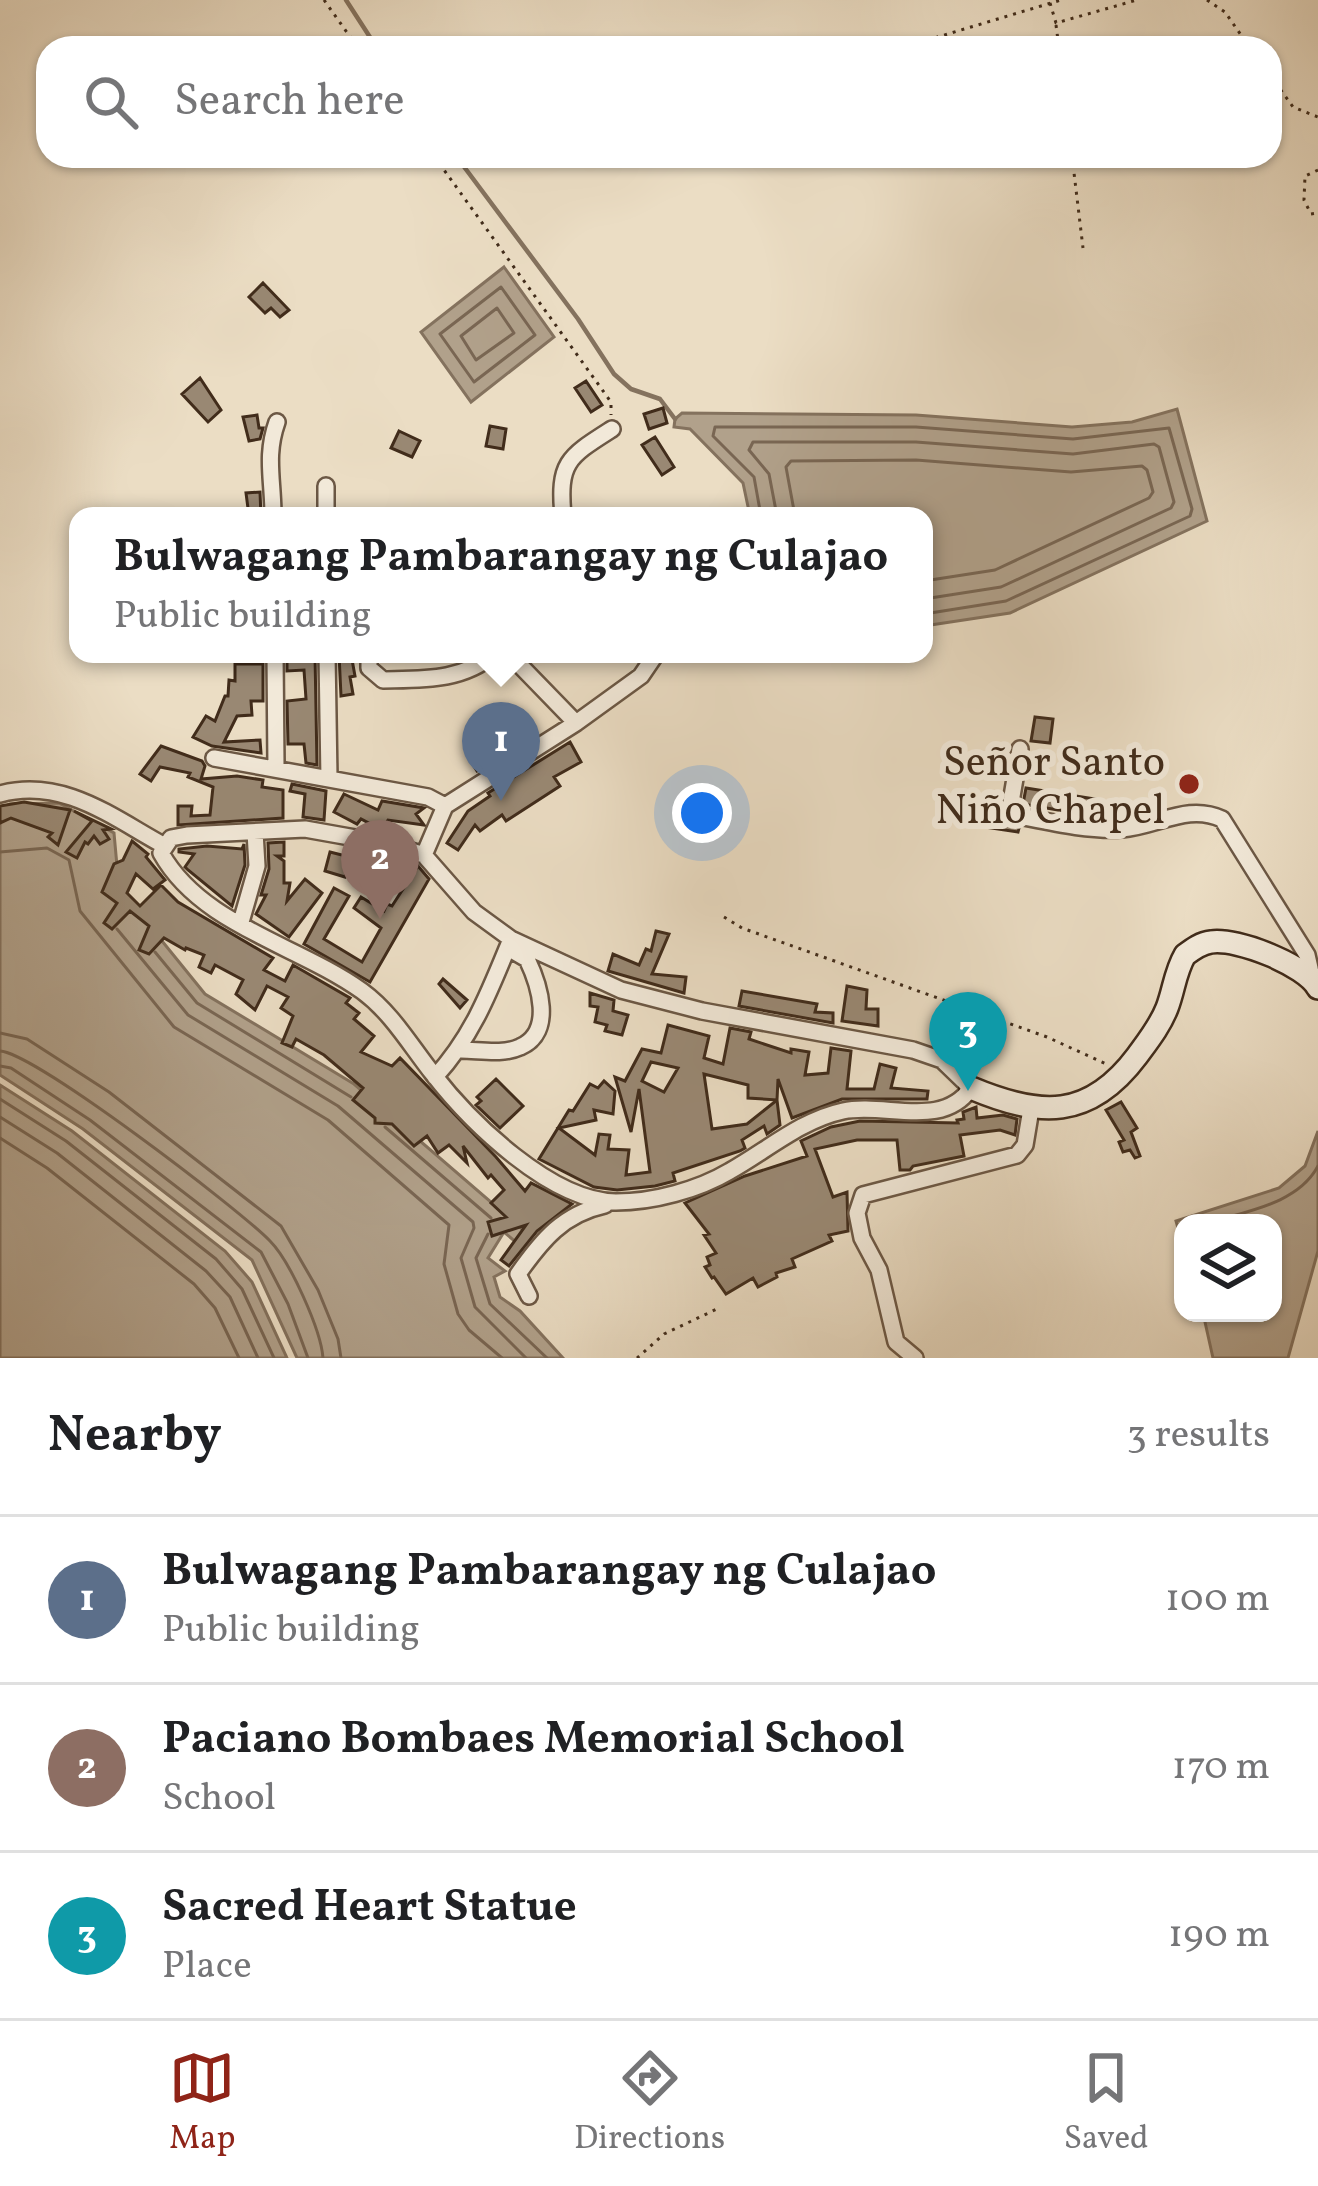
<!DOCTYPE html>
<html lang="en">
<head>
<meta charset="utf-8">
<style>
	body { margin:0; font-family:Vollkorn,serif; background:#f2f2f2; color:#202124 }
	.controls { position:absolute; right:36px; bottom:36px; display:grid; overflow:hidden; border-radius:24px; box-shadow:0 3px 9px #0004 }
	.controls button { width:108px; height:108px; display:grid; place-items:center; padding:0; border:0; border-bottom:3px solid #e0e0e0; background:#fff; color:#202124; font:60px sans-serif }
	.you { position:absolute; left:702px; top:813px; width:42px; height:42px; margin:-30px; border:9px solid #fff; border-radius:50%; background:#1a73e8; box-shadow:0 0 0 18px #1a73e833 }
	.badge { display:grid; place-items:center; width:78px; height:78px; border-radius:50%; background:#8f2418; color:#fff; font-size:39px; font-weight:700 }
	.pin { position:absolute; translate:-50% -99px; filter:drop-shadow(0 3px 6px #0008) }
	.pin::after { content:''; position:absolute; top:63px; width:42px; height:36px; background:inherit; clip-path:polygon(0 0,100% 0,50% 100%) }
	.popup { position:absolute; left:69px; top:507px; width:864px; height:156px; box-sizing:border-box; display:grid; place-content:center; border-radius:24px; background:#fff; filter:drop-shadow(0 3px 9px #0005); font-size:39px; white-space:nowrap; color:#757577 }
	.popup b { font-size:45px; color:#202124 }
	.popup::after { content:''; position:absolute; left:50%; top:100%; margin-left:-24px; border:24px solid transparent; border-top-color:#fff }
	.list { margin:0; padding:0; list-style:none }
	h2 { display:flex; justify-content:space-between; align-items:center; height:156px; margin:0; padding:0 48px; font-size:51px }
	h2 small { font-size:39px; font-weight:400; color:#757577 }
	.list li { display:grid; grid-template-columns:78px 1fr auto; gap:36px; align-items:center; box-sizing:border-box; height:168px; padding:0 48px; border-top:3px solid #e0e0e0 }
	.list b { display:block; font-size:45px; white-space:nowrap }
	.list p { margin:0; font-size:39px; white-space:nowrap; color:#757577 }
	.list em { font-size:39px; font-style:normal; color:#757577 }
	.icon { flex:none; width:66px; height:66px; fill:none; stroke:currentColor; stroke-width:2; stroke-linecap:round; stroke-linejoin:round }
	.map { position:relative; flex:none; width:1318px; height:1358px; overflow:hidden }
	.search { position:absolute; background:#fff; box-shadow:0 3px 9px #0004; left:36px; right:36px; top:36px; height:132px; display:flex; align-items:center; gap:30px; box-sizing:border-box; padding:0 42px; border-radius:36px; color:#757577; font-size:45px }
	.sheet { height:660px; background:#fff }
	nav { display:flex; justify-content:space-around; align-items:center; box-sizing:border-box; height:168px; border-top:3px solid #e0e0e0; background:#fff; font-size:33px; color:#757577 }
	nav a { display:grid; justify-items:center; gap:6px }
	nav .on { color:#8f2418 }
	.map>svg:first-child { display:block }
</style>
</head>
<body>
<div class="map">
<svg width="1318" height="1358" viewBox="0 0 1318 1358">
	<rect width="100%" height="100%" fill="#ebddc4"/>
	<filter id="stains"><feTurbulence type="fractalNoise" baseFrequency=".00167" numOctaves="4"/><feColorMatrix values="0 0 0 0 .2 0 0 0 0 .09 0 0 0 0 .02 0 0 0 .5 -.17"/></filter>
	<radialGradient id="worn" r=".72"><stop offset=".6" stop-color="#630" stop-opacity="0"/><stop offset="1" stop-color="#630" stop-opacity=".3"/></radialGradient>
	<!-- water -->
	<path fill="#b1a18b" stroke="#84725e" stroke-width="3" d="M504,267L554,337L471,402L421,332Z
		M1177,409L1207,521L1010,613L924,626V516H750L743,483L690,429L674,427L675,419L682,413L916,415L1072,427L1132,422Z
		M59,803L114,833L119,888L205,994L354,1084L528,1234L518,1244L504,1232L488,1258L505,1271L494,1277L500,1297L520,1311L563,1358H297L252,1260L83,1129L0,1075V809L10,804Z
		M0,1085L72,1131L225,1251L252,1282L287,1358H0Z
		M1318,1131V1251L1288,1358H1213L1203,1313H1273V1223H1183V1246L1176,1221L1279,1188L1305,1166Z"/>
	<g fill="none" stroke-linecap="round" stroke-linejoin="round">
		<!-- shore -->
		<path stroke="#796653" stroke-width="3" d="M501,287L535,335L474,382L440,334Z
			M497,308L514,333L476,360L461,336Z
			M761,516L754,477L713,436L715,427H916L1073,439L1169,428L1192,509L1190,516L1006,601L924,614
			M777,516L769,474L749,450L753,442H916L1073,454L1154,444L1159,447L1174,502L1171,508L1001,587L924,599
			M795,516L786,467L791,461L916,460L1071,472L1142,466L1147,470L1153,492L1149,498L995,570L924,581
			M0,852L47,848L69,860L80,911L174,1027L328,1120L449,1225L444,1264L458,1314L469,1330L502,1358
			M117,929L188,1015L338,1106L473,1222L474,1228L461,1258L475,1307L526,1358
			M155,952L197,1003L351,1097
			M0,1033L27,1039L109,1092L281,1226L318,1290L338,1339L341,1358
			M0,1051C35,1053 239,1209 270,1241C290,1261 321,1330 323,1358
			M0,1066L11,1068L90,1120L261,1252L288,1304L308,1358
			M0,1099L66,1141L216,1259L242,1289L274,1358
			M0,1117L57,1153L206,1271L230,1297L258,1358
			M385,1127L491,1218
			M0,1138L47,1168L194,1284L215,1308L239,1358
			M1208,1223C1246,1211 1298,1204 1318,1166
			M488,1234L476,1258L490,1304L547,1358"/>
		<!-- stream -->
		<path stroke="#84725e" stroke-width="4.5" d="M346,0L377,48
			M456,156L578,319L614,374L631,389L660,399L675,419"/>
	</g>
	<!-- building -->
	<path fill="#998873" stroke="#412c1b" stroke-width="3" fill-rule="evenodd" d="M263,283L289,310L280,317L271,308L265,313L249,297Z
		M200,378L221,410L208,422L182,394Z
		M586,381L602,405L591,412L575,388Z
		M663,408L667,423L649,429L644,414Z
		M257,415L259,428H263L260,439L249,441L243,417Z
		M490,426L506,429L503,449L486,446Z
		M399,431L420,441L412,457L391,448Z
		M655,437L674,467L662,475L642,445Z
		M260,492L261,516H249L246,493Z
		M287,654H315L317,765L306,763L304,744H288L287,701L306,699L304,670L287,671Z
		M339,654H351L355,676L350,677L353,694L341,696Z
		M235,664H263V701H251L252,715L237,716L224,742L260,740L261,753L212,746L193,737L206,716L215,721L225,696H228L229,680L235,681Z
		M1035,717L1053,719L1050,743L1031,741Z
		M499,722L517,739L502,755L477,771L468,757L483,747L479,742Z
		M570,742L581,762L554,777L560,786L506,821L502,815L480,831L475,825L458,850L447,843L468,811L490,796L488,793Z
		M161,746L202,761L205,766L201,779L237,776L263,780L262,787L283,790V818L178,825V806H192L191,816L210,815L213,787L188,777L190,773L160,767L151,781L140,774Z
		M292,784L326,791L324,820L303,817L305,794L290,791Z
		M1026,788L1101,800L1099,817L1023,804Z
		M344,794L378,810L382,801L424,808L416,814L424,825L388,820L382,830L361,819L357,824L334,812Z
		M24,802L70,810L58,845L48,837L52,833L11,818L0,823V806Z
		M981,806L998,809L1000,822L1019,828L1018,832L978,826Z
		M74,811L111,829L103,830L109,839L100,844L94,836L88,844L85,842L77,858L66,852L92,821Z
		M132,841L148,854L146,857L165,880L153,889L136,874L127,893L140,906L161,885L178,902L273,958L264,970L285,981L293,965L350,998L346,1003L359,1013L354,1019L374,1036L361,1052L392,1066L400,1058L496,1157L525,1191L531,1183L572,1204L537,1231L509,1266L501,1260L526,1225L492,1236L488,1222L506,1217L491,1203L504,1190L491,1175L488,1178L463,1146L467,1163L449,1145L438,1153L427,1136L414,1146L392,1124L375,1123V1118L353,1100L363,1088L324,1055L296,1039L292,1047L282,1043L293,1016L281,1008L288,997L267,986L255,1010L236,994L243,980L215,965L211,973L199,967L204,955L186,948L185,950L164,938L149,954L139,950L149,926L130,911L112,929L104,923L117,903L102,892L114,864L123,860Z
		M284,842V856H277L284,861V883H290L287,901L305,879L322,893L289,937L256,914L266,895H261L269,869L268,843Z
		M244,844L245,865L232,906L188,870L185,867L194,854L179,852V849L207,846L242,849Z
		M330,852L350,857L345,877L325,871Z
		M418,866L429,879L370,982L304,944L334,888L349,896L324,939L362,962L381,928L354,908L361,897L384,911L387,904L392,906Z
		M656,931L669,934L652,974L686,977L684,993L608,971L613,954L639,965L646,949L651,951Z
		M443,979L467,1000L460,1008L439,984Z
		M847,986L867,990L866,1009H878V1026L842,1021Z
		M742,991L817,1004L815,1012L833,1013V1023L739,1006Z
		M590,993L614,1000L613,1011L628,1015L622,1035L605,1031L607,1025L595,1022L598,1007L590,1006Z
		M668,1025L709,1036L704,1058L723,1064L730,1028L751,1032L749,1039L791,1053V1049L809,1052L805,1075L828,1073L831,1048L851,1051L847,1089H874L880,1064L896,1068L891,1088L928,1091L927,1099H842L792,1118L778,1079L777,1100L748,1098V1085L704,1074L712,1129L747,1124L777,1100L780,1125L767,1134L764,1126L742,1140L745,1148L740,1151L673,1173L675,1181L655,1186L617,1190L594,1187L539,1159L569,1110L573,1111L590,1084L598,1088L604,1081L615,1091L613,1114L594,1110L596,1120L559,1128L595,1155L599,1134L610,1135L608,1149L629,1150L626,1175L650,1172L639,1089L631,1132L615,1077L625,1081L642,1049L661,1053ZM651,1062L678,1068L664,1092L642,1081Z
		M496,1079L523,1106L500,1128L476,1105L481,1101L477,1097Z
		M1121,1102L1137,1128L1131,1132L1140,1156L1135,1158L1130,1150L1123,1152L1119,1142L1124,1140L1106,1110Z
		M976,1107L977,1118L1003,1115L1017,1119L1015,1135L1000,1130L960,1135L964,1156L913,1166L910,1170H900L897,1140H857L815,1149L833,1197L847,1192L848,1231L829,1235L832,1241L792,1259L795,1267L776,1273L777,1277L758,1287L753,1278L726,1294L714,1277L712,1278L705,1267L710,1265L707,1257L716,1253L704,1235L709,1234L685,1203L745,1176L807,1156L801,1141L831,1127L860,1121L958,1123L957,1120L964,1119L963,1112Z"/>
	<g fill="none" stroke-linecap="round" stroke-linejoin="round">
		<!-- street casing -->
		<g stroke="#6c5845" stroke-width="20">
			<path id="street" d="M273,516C273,479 265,456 277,422
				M326,516V486
				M563,516C558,462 568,457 612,429
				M275,654L276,766
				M327,654L329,778
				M369,654V668L383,680C424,679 462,681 494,654
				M509,654L576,723
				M1020,749L1009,814C1046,821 1084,831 1122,829C1158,826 1188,803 1222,819L1307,955L1312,977
				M214,758L428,797L445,806
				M0,794C62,777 112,817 163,845
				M305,829L389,844L424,855L474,912L511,939L621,990L702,1011L913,1050L942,1060L971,1088C942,1130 885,1102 843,1111C801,1120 766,1151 730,1171C698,1190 653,1202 616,1202C551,1201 471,1123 433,1074C410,1045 392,1013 362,991C298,945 201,925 161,853L171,838L187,835Z
				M424,855L445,806L576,723L641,676L656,654
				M241,922L257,866L255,832
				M461,1050C479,1050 503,1055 520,1047C555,1032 539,984 527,959L515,952
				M435,1077C473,1036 490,990 511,939
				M529,1296L518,1274C542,1240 563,1214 605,1205
				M915,1358L896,1342L879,1270L862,1238L857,1213L863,1195L1017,1155L1025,1145L1031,1109"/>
		</g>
		<!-- secondary casing -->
		<g stroke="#412c1b" stroke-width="26">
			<path id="secondary" d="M971,1088C1040,1117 1089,1120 1137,1056C1148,1041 1160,1026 1167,1008C1174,990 1175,972 1185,955C1193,949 1201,943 1211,942C1238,938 1305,965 1318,988"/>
		</g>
		<!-- path -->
		<path stroke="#412c1b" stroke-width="3" stroke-dasharray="3 6" stroke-linecap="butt" d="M324,0L358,48
			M1207,0L1225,12L1250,48
			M1050,3L1056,23L1137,0
			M1056,25L1059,48
			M901,48L1061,0
			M1270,75L1293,107L1318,117
			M434,156L611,402V415
			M1072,156L1083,248
			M1318,170L1305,176L1304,200L1311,214L1318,213
			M724,917L742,928L1047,1037L1106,1064
			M637,1358L664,1334L719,1308"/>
		<!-- street -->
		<use href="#street" stroke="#f2e9d9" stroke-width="15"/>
		<!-- secondary -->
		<use href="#secondary" stroke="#f2e9d9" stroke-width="21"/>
	</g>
	<!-- markers -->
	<circle fill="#8f2418" stroke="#f2e9d9" stroke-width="4.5" cx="1189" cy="784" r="12"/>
	<g text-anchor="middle" stroke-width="12" stroke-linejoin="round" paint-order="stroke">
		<!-- poi labels -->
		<g font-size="42" fill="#412c1b" stroke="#f2e9d9" text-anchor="end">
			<text x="1165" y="775">Señor Santo<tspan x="1165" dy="48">Niño Chapel</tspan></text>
		</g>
	</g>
	<rect width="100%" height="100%" filter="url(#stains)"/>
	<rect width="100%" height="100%" fill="url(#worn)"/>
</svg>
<div class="controls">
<button><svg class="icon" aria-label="layers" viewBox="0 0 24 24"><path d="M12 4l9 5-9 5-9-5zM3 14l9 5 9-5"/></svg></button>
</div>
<div class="you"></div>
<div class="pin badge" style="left:501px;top:801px;background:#5c6f8a">1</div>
<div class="popup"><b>Bulwagang Pambarangay ng Culajao</b>Public building</div>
<div class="pin badge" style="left:380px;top:919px;background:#8d6e63">2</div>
<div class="pin badge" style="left:968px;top:1091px;background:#0f9aa8">3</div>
<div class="search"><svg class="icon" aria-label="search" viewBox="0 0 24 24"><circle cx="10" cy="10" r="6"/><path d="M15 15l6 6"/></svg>Search here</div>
</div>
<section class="sheet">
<h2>Nearby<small>3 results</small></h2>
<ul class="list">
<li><span class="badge" style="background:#5c6f8a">1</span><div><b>Bulwagang Pambarangay ng Culajao</b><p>Public building</p></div><em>100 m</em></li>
<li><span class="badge" style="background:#8d6e63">2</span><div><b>Paciano Bombaes Memorial School</b><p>School</p></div><em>170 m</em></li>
<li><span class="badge" style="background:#0f9aa8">3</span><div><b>Sacred Heart Statue</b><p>Place</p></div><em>190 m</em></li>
</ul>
</section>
<nav>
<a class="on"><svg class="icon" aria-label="map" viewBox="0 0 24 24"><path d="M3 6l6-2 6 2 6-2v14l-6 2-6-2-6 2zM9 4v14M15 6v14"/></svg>Map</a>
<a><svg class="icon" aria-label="directions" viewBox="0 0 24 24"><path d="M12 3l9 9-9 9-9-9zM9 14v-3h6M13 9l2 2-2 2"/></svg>Directions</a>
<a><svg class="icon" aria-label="saved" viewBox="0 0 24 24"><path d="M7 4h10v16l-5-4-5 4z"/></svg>Saved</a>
</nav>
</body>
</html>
